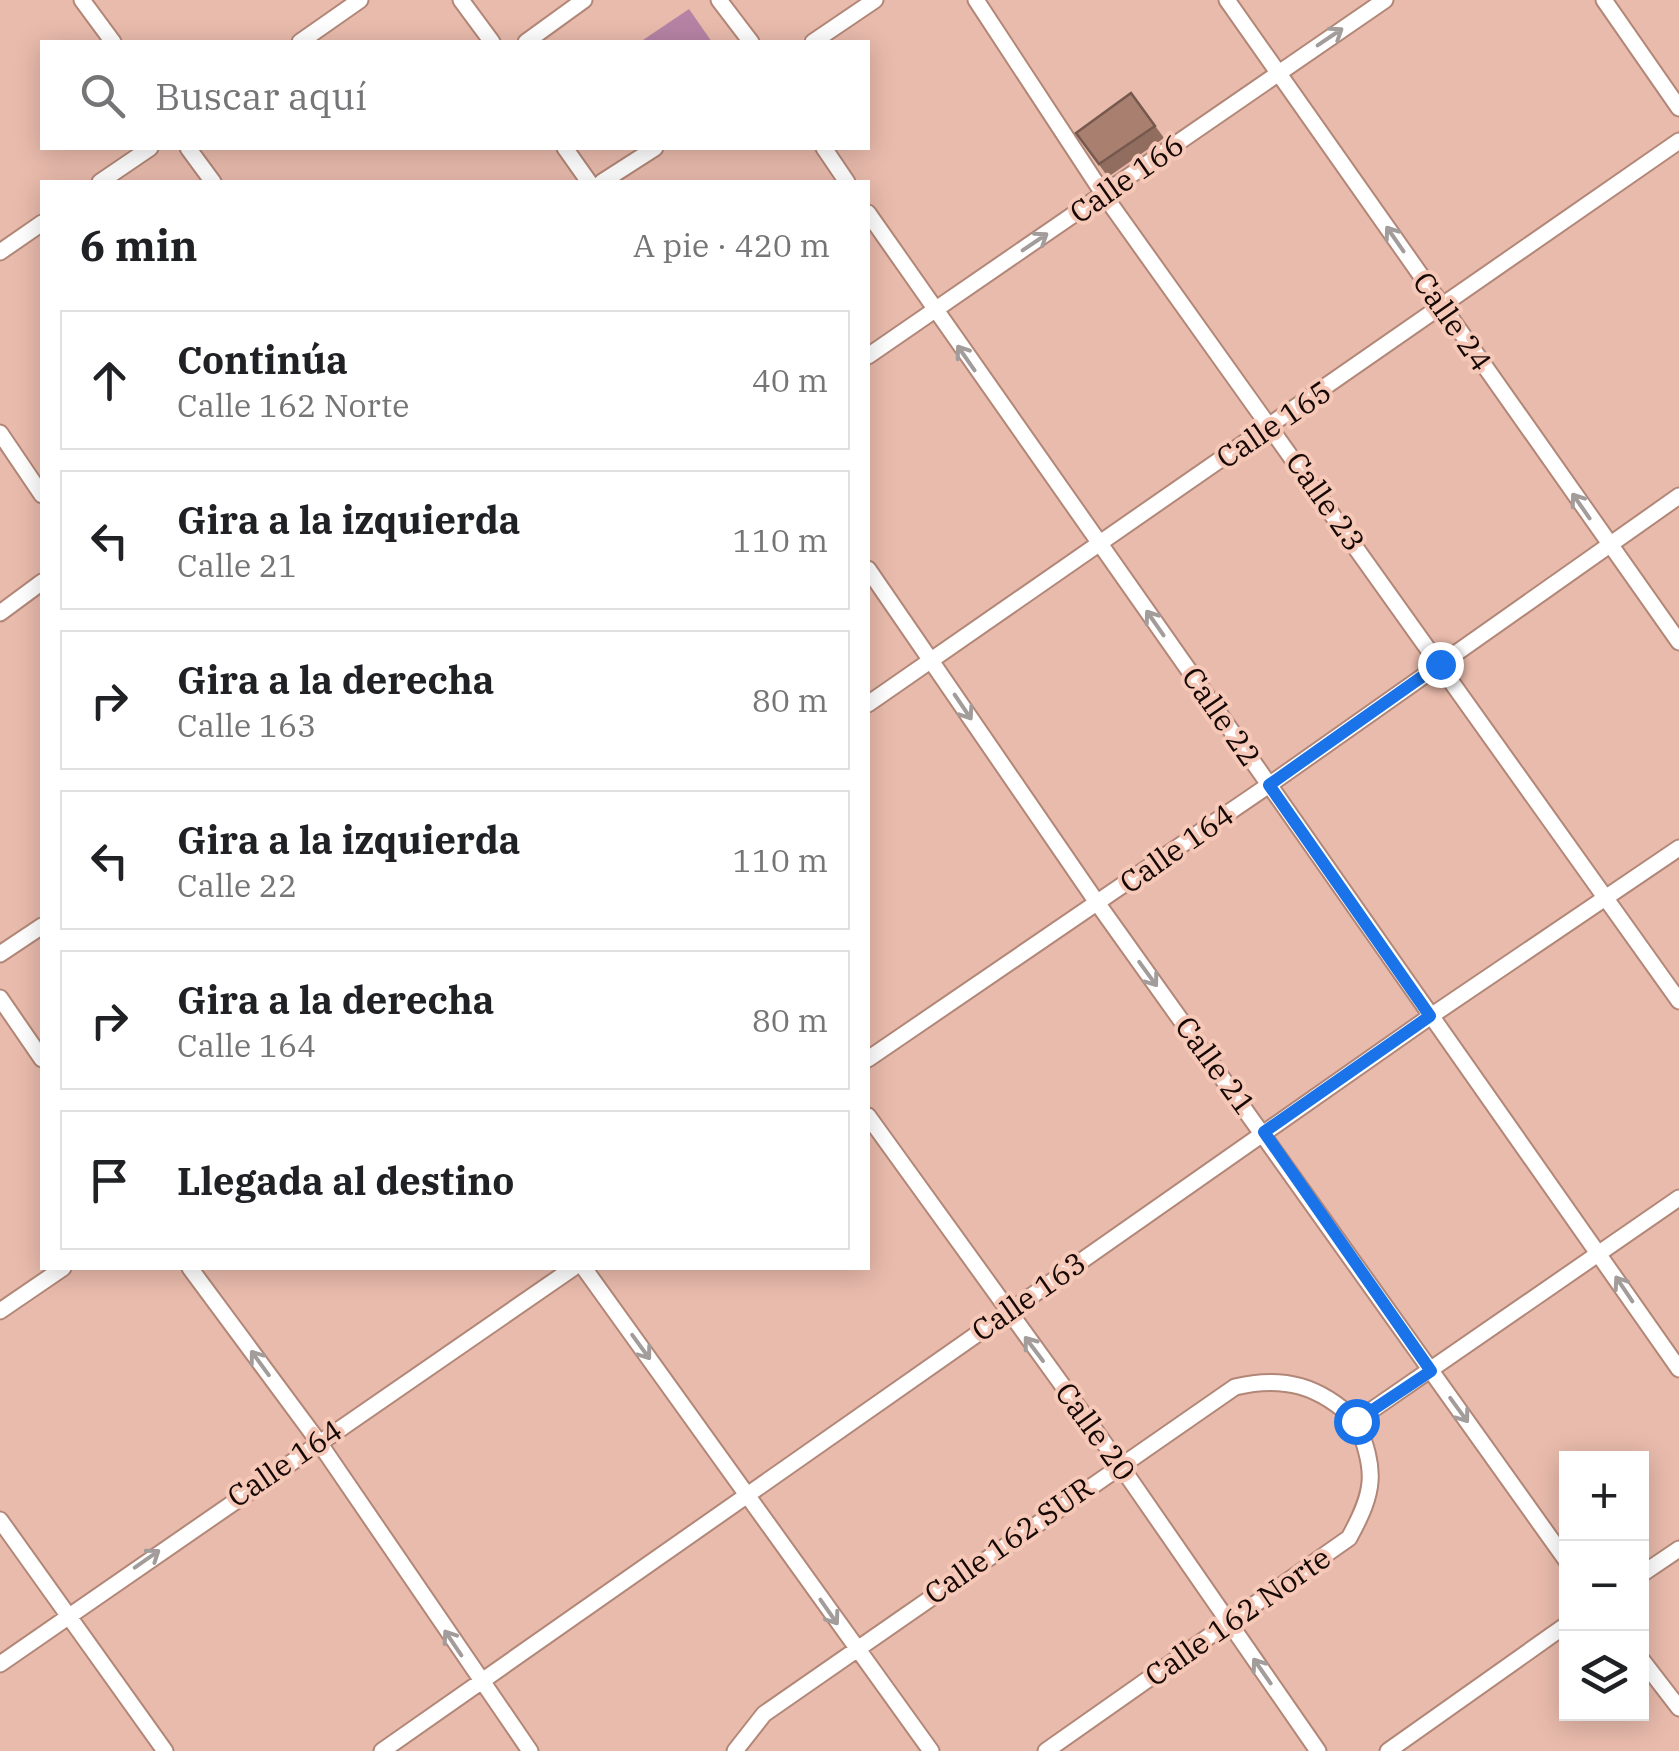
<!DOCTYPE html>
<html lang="es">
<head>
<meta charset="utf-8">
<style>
	body { margin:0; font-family:"IBM Plex Serif",serif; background:#f2f2f2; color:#202124 }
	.controls { position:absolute; right:30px; bottom:30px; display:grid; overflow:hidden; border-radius:0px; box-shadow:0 5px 25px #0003 }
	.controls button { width:90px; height:90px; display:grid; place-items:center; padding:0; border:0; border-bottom:2px solid #e0e0e0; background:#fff; color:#202124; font:50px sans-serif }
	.stop { position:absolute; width:30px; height:30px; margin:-22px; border:8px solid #1a73e8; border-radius:50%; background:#fff }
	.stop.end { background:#1a73e8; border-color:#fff; box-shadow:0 2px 10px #0008 }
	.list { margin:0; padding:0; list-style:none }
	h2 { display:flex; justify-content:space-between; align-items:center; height:130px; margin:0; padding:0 40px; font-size:42px }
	h2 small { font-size:32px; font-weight:400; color:#757577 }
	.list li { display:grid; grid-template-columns:65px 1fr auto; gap:30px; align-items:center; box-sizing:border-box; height:140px; margin:0 20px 20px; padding:0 20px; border:2px solid #e0e0e0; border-radius:0px }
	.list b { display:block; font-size:38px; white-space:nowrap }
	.list p { margin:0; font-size:32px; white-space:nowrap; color:#757577 }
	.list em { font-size:32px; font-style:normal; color:#757577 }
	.icon { flex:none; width:55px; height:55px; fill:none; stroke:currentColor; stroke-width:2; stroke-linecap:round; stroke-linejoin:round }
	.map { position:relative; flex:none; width:1679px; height:1751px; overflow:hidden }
	.search { position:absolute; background:#fff; box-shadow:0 5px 25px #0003; left:40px; top:40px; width:830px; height:110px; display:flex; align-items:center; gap:25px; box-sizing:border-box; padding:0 35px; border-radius:0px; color:#757577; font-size:38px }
	.panel { position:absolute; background:#fff; box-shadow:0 5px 25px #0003; left:40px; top:180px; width:830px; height:1090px; border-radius:0px }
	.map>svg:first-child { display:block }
</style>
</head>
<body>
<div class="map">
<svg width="1679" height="1751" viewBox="0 0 1679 1751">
	<rect width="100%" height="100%" fill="#e9bbac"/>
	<!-- green -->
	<path fill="#b683a5" d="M689,9L712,42H640Z"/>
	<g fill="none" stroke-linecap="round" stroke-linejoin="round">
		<!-- minor casing -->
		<g stroke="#b28778" stroke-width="19">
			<path id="minor" d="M82,0L113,42
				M461,0L492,42
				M719,0L751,42
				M976,0L1104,195L1679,1001
				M1227,0L1679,642
				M1604,0L1679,108
				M300,42L360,0
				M526,42L584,0
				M813,42L875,0
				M188,148L213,182
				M565,148L589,182
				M824,148L847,182
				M100,182L150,148
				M602,182L655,148
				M868,213L1679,1369
				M0,252L42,223
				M868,356L1385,0
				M0,433L42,495
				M868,569L1098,904L1566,1560
				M0,613L42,582
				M868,704L1679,141
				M0,954L42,926
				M0,998L42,1059
				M868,1059L1269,785L1679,496
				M868,1116L1120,1465L1318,1751
				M190,1268L318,1441L530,1751
				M584,1268L931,1751
				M0,1311L63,1268
				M0,1520L165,1751
				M1642,1574L1679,1549
				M1642,1660L1679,1708
				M0,1664L573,1268
				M382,1751L1431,1016L1679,848
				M735,1751L764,1714L1235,1387C1284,1375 1320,1386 1356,1421
				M1046,1751L1349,1538C1375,1491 1377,1471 1356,1421L1679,1198
				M1388,1751L1566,1625"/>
		</g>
		<!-- minor -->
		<use href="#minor" stroke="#fff" stroke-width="15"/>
	</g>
	<!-- wall -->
	<path fill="#916d60" d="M1131,93L1164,138L1108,177L1076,133Z"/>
	<!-- building -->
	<path fill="#a97f70" stroke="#76594e" stroke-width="2.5" d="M1131,93L1155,126L1099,164L1076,133Z"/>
	<!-- one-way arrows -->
	<defs><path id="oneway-shaft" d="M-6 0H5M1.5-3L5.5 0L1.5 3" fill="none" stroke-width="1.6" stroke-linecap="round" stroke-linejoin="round" transform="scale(2.5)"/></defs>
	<g stroke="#a29c9b">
		<use href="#oneway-shaft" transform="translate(1330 37) rotate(-34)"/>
		<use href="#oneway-shaft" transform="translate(1395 239) rotate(-125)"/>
		<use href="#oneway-shaft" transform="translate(1035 242) rotate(-34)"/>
		<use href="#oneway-shaft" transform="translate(966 358) rotate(-125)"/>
		<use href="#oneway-shaft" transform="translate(1581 506) rotate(-125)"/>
		<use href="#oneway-shaft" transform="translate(1155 623) rotate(-125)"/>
		<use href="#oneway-shaft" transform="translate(963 707) rotate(56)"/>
		<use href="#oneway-shaft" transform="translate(1148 974) rotate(54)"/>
		<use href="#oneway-shaft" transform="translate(1624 1289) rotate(-124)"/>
		<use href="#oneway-shaft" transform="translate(641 1347) rotate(54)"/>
		<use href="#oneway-shaft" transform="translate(1034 1349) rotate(-127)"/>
		<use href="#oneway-shaft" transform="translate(260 1363) rotate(-126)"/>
		<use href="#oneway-shaft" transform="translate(1459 1410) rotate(54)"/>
		<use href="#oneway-shaft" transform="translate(147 1559) rotate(-35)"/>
		<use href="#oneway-shaft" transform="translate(829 1612) rotate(55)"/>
		<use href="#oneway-shaft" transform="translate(453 1643) rotate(-124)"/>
		<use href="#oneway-shaft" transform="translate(1262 1671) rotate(-125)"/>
	</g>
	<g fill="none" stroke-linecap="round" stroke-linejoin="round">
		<!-- route -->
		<path stroke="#1a73e8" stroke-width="12" d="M1356,1421L1431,1371L1264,1132L1430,1016L1269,785L1440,664"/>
	</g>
	<g text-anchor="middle" stroke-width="8" stroke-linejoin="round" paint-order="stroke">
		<!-- street labels -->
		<g font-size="30" fill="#160804" stroke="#f6c8b8">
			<text transform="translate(1127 179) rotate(-35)" y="10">Calle 166</text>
			<text transform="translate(1452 322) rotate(55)" y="10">Calle 24</text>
			<text transform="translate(1274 425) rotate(-34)" y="10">Calle 165</text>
			<text transform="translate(1325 502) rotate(55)" y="10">Calle 23</text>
			<text transform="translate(1221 717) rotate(55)" y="10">Calle 22</text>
			<text transform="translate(1177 849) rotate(-35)" y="10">Calle 164</text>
			<text transform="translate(1215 1066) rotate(54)" y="10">Calle 21</text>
			<text transform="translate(1029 1297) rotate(-35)" y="10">Calle 163</text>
			<text transform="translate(1095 1432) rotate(54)" y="10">Calle 20</text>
			<text transform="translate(285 1464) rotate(-34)" y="10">Calle 164</text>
			<text transform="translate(1009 1541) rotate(-35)" y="10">Calle 162 SUR</text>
			<text transform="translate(1238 1617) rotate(-35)" y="10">Calle 162 Norte</text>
		</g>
	</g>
</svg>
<div class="controls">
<button>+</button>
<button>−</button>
<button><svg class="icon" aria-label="layers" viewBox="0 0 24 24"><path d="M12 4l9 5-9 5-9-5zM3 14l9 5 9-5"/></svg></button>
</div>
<div class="stop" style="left:1356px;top:1421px"></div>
<div class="stop end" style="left:1440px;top:664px"></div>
<div class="search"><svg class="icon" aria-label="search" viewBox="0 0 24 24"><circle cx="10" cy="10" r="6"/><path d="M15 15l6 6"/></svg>Buscar aquí</div>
<section class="panel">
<h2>6 min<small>A pie · 420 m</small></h2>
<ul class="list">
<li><svg class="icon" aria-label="ahead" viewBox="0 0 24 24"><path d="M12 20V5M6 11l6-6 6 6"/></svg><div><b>Continúa</b><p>Calle 162 Norte</p></div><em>40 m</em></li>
<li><svg class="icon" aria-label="left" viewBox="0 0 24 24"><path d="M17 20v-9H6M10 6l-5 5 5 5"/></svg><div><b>Gira a la izquierda</b><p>Calle 21</p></div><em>110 m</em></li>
<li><svg class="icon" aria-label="right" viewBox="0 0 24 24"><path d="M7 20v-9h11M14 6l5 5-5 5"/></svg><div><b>Gira a la derecha</b><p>Calle 163</p></div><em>80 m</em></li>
<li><svg class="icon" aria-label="left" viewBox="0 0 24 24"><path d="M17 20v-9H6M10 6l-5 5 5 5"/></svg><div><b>Gira a la izquierda</b><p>Calle 22</p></div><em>110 m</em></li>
<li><svg class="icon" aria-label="right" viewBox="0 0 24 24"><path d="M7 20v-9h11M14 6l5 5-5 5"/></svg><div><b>Gira a la derecha</b><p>Calle 164</p></div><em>80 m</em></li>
<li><svg class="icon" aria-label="arrive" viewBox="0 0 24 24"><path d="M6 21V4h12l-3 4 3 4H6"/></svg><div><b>Llegada al destino</b></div></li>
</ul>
</section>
</div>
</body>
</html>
